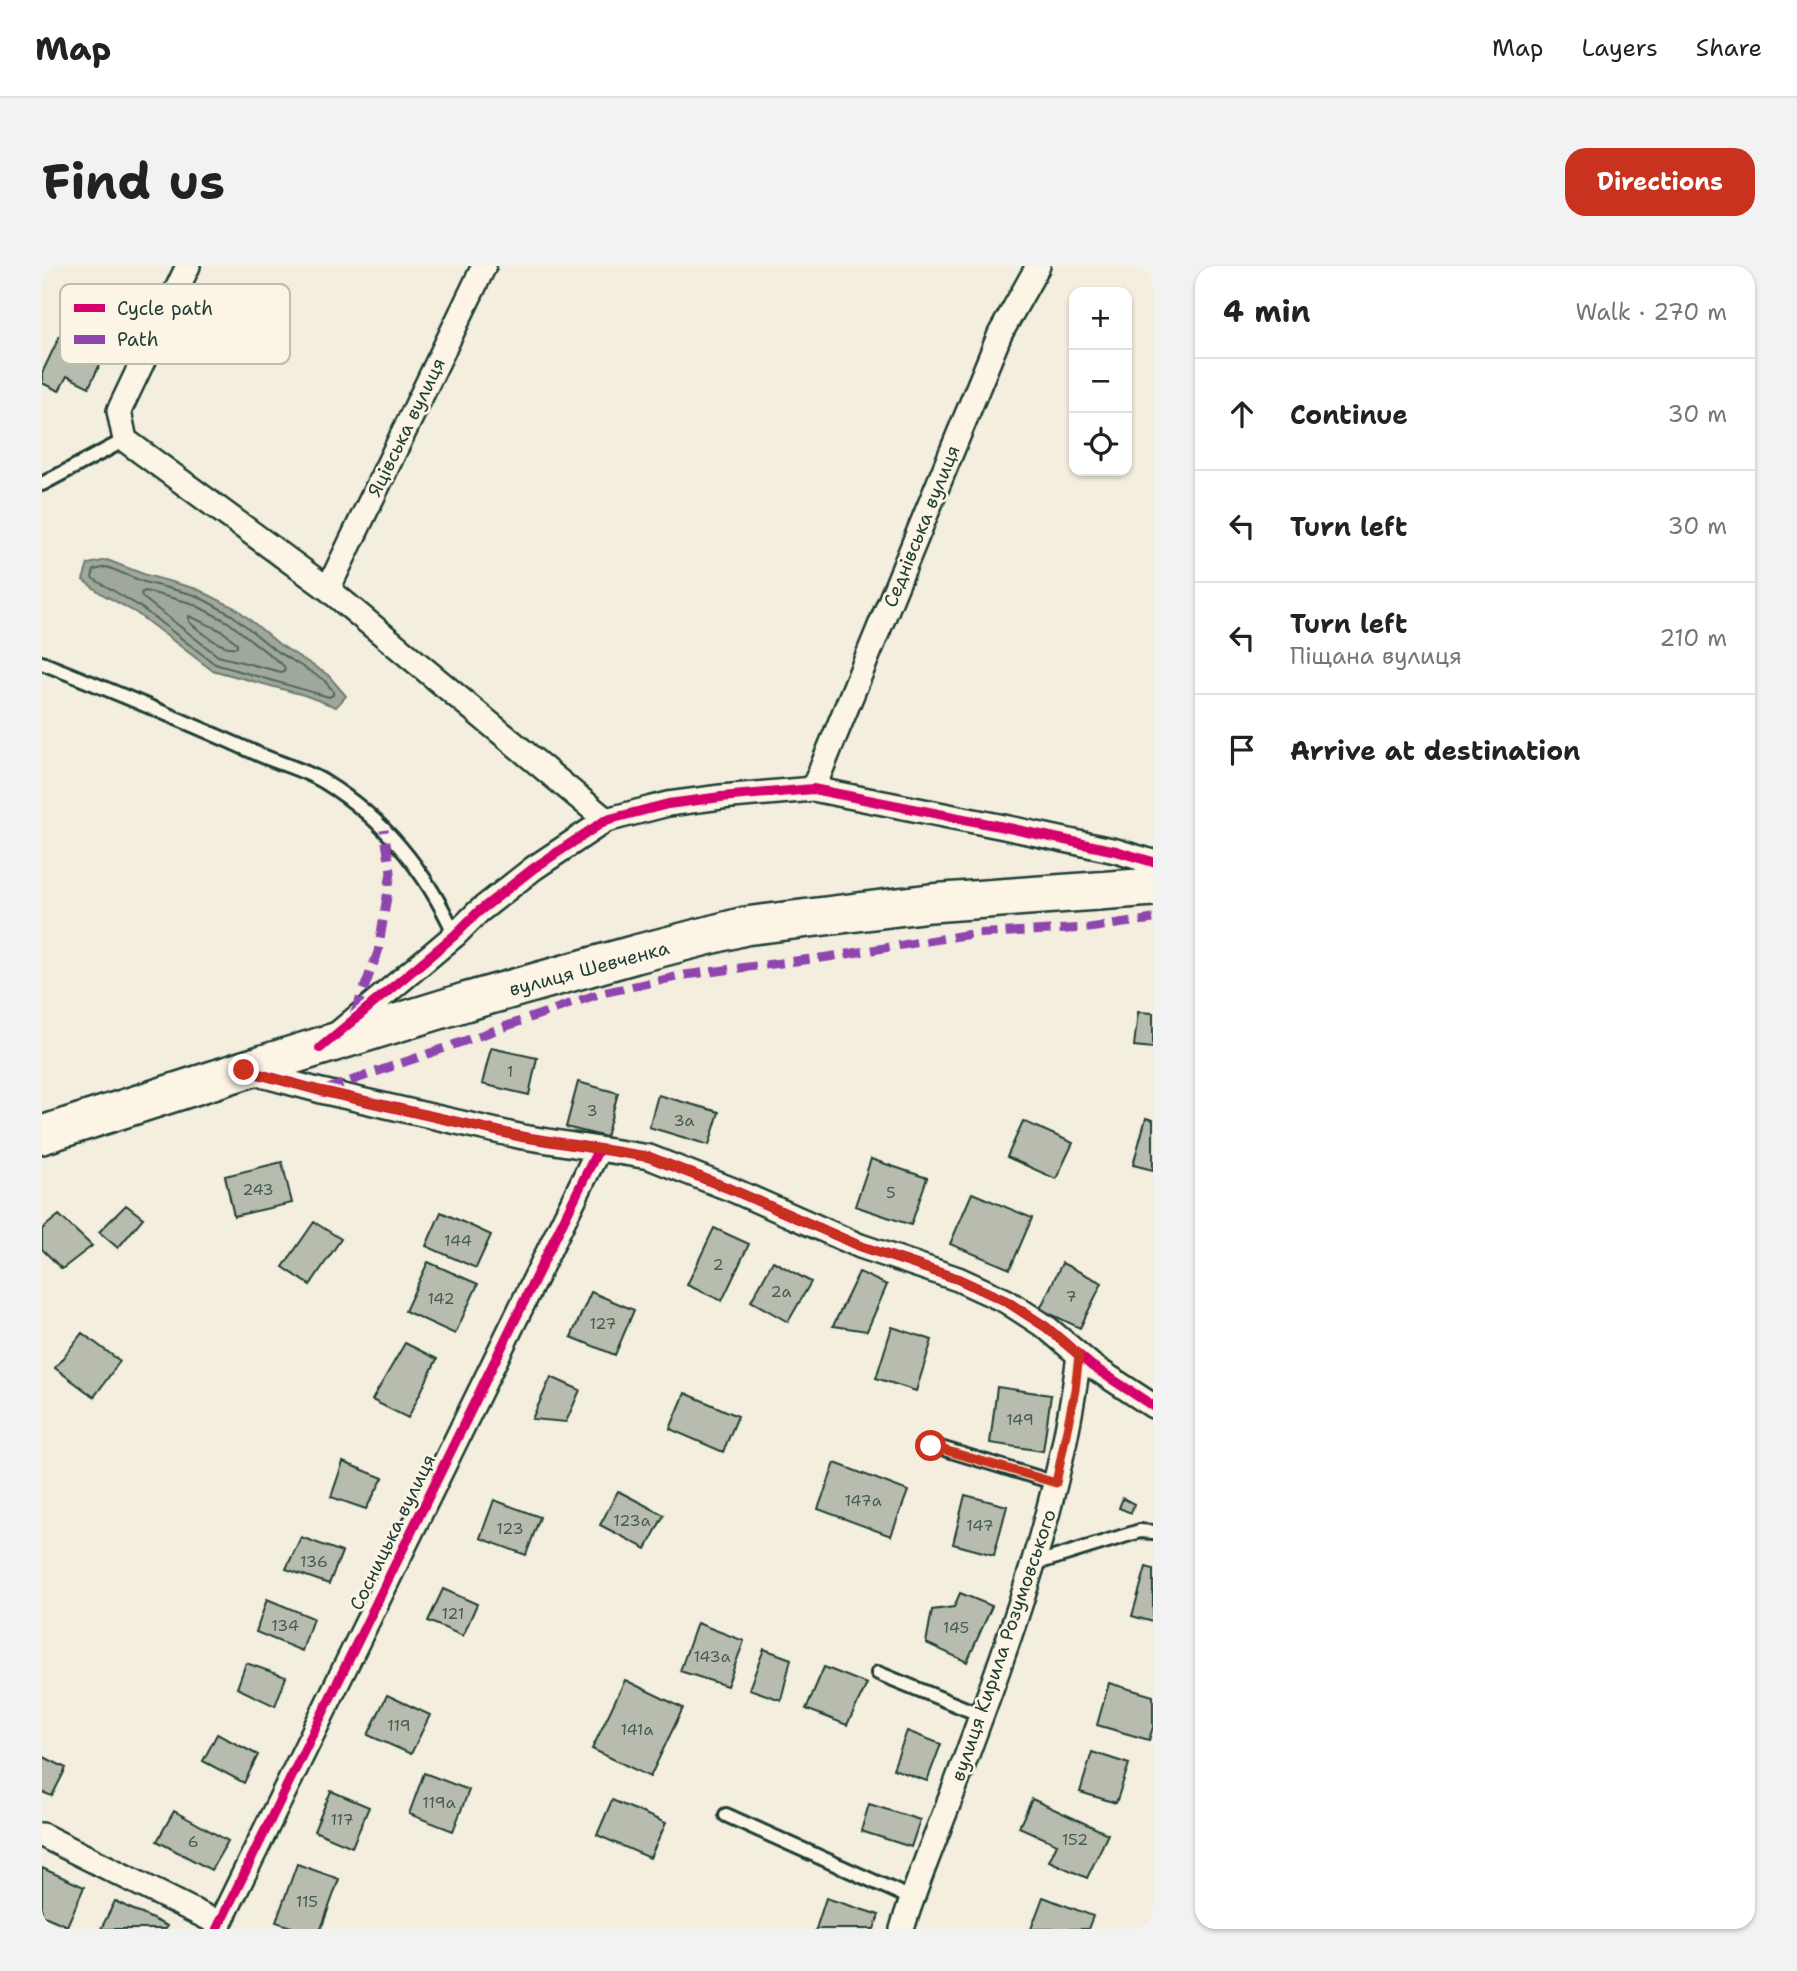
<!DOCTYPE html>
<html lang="en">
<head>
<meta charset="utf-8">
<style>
	body { margin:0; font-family:"Shantell Sans",sans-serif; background:#f2f2f2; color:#222 }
	.controls { position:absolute; right:21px; top:21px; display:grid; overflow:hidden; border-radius:14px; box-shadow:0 2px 5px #0004 }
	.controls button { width:63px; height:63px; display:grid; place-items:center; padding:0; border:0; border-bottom:2px solid #e0e0e0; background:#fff; color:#222; font:35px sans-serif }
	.stop { position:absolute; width:21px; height:21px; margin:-16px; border:5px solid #c8321e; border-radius:50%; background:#fff }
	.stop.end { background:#c8321e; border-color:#fff; box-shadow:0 2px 7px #0008 }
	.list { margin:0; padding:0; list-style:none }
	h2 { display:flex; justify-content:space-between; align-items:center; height:91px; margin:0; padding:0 28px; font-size:30px }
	h2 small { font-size:23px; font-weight:400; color:#767676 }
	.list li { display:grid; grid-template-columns:46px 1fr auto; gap:21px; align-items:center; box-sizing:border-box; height:112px; padding:0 28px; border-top:2px solid #e0e0e0 }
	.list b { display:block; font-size:26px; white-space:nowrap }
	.list p { margin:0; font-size:23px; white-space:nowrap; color:#767676 }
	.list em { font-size:23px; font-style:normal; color:#767676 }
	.icon { flex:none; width:38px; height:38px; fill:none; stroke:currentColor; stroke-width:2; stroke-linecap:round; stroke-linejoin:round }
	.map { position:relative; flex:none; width:1111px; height:1663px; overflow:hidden; border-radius:21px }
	header { display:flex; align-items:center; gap:42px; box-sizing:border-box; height:98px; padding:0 35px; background:#fff; border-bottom:2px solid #e0e0e0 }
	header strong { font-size:33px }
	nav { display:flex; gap:38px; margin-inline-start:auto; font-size:24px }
	.intro { display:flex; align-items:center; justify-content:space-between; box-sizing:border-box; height:168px; padding:0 42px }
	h1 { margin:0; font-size:49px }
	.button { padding:18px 32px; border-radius:21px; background:#c8321e; color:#fff; font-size:24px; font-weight:700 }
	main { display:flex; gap:42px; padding:0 42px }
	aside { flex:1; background:#fff; border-radius:21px; box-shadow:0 2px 5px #0004 }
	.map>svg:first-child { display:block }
</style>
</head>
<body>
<header>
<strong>Map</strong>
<nav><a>Map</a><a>Layers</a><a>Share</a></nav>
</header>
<div class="intro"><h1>Find us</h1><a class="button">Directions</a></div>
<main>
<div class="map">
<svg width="1111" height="1663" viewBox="0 0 1111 1663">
	<rect width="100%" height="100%" fill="#f3eede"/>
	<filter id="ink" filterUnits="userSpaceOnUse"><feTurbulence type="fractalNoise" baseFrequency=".0143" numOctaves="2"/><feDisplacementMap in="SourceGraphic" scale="14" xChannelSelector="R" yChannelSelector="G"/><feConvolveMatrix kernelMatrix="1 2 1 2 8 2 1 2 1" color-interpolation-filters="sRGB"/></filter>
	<g filter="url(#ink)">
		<!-- water -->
		<path fill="#a0a89b" stroke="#6c7d72" stroke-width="2" d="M65,294L104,309L155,323L195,343L237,378L286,409L304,430L294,441L262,429L170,404L93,346L60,328L41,314L46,298Z"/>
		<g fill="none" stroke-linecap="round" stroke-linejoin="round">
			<!-- shore -->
			<path stroke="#53685d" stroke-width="2" d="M65,301L102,316L153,329L190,349L233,384L282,414L291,425V429L287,431L173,398L97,340L50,312L52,304Z
				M103,325L149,337L186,356L242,400L243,404L239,406L176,390L100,331L99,327Z
				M147,350L180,365L195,377V381C178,384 160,366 147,356Z"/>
		</g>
		<!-- building -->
		<path fill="#b8bcae" stroke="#1f3d34" stroke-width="2" d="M19,67L63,88L47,121L25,110L17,125L0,117V107Z
			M1096,746L1111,747V782L1092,780Z
			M449,782L495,792L487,829L440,818Z
			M536,816L576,827L564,871L524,861Z
			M616,829L677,846L667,879L607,861Z
			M1104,852L1111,854V904L1091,899Z
			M981,855L1031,877L1014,913L965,891Z
			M829,893L885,912L869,959L813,940Z
			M240,896L250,937L192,950L183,910Z
			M930,927L990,952L968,1003L908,978Z
			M84,939L101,952L76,982L57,966Z
			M399,946L449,969L434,1002L384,980Z
			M17,949L50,980L20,1003L0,983V963Z
			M272,956L299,973L268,1019L241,1001Z
			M672,962L707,978L680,1035L645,1019Z
			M731,995L769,1016L746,1056L709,1035Z
			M386,996L436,1018L413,1068L363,1045Z
			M1020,997L1060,1017L1038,1062L998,1043Z
			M817,1006L845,1019L825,1065L791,1060Z
			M549,1026L592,1044L573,1089L529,1071Z
			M850,1061L890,1074L874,1125L834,1112Z
			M40,1067L78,1095L52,1131L13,1102Z
			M363,1077L395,1093L366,1152L330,1134Z
			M509,1111L538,1124L524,1156L490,1153Z
			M955,1121L1009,1129L1001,1185L948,1177Z
			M643,1127L696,1150L681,1186L628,1163Z
			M301,1196L341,1212L324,1243L289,1231Z
			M793,1197L866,1225L849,1270L776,1243Z
			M576,1225L622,1249L604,1283L558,1259Z
			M923,1229L965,1240L952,1289L911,1278Z
			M1081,1232L1092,1238L1089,1247L1077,1242Z
			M452,1234L498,1251L484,1289L438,1272Z
			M259,1271L300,1286L287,1318L244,1303Z
			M1104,1301L1111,1303V1356L1090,1350Z
			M401,1323L435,1338L421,1370L386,1355Z
			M918,1327L950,1340L925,1396L884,1377L890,1344L912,1341Z
			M225,1333L271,1352L260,1385L214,1366Z
			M655,1357L702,1375L685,1420L638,1405Z
			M722,1383L749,1393L739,1434L707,1423Z
			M204,1397L244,1411L233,1440L195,1422Z
			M782,1401L825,1418L805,1459L764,1443Z
			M583,1414L641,1442L608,1511L550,1483Z
			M1067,1417L1111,1430V1461L1107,1474L1055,1459Z
			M345,1429L388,1449L369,1488L326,1469Z
			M865,1465L899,1478L885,1515L851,1503Z
			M175,1468L216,1489L202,1517L161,1495Z
			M1050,1486L1087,1498L1074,1537L1038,1526Z
			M0,1490L24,1502L10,1530L0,1526Z
			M382,1507L427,1524L411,1565L367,1548Z
			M289,1525L327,1541L310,1581L272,1565Z
			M990,1533L1066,1568L1045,1612L1007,1595L1015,1578L977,1561Z
			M570,1534L624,1557L608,1592L555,1569Z
			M827,1538L878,1554L869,1581L819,1565Z
			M132,1545L186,1575L169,1604L115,1575Z
			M255,1598L297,1613L279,1663H255L234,1656Z
			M0,1602L42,1621L25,1660L0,1649Z
			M1001,1631L1051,1650L1046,1663H989Z
			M784,1632L837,1649L832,1663H774Z
			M73,1635L125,1660L123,1663H59Z"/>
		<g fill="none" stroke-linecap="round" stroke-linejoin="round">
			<!-- lane casing -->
			<g stroke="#1f3d34" stroke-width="18">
				<path id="lane" d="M0,218L83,174
					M0,397C73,426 145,456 216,488C238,498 264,504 284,517C342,553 385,607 413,669
					M889,1179L1014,1217
					M992,1298L1098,1265L1111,1266
					M836,1407L939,1449
					M684,1549L871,1633"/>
			</g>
			<!-- street casing -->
			<g stroke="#1f3d34" stroke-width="28">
				<path id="street" d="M146,0L77,145L83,174L286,323L564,554
					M286,323L442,0
					M771,523L958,68L996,0
					M294,769L413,669L436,646L492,602L564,554L626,538L679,531L771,523L962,561L1074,585L1111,596
					M205,805L279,825L481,871L607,891L691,924L818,980L916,1013L964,1035L1004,1061L1050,1100L1111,1140
					M0,1569L178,1658
					M175,1663L556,884
					M860,1663C875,1614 896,1566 914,1518C966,1378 1019,1238 1037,1089"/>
			</g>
			<!-- primary casing -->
			<g stroke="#1f3d34" stroke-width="42">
				<path id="primary" d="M0,869L202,804L423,736L594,688L703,660L888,637L1111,621"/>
			</g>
			<!-- lane -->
			<use href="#lane" stroke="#fcf5e5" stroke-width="12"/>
			<!-- street -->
			<use href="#street" stroke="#fcf5e5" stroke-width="23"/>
			<!-- primary -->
			<use href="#primary" stroke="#fcf5e5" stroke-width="37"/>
			<!-- quiet -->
			<path stroke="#8e44ad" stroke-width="9" stroke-dasharray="18 9" stroke-linecap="butt" d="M312,749L336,686L349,606L342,564
				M283,824L556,728L643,709L786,691L929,668L1047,662L1111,653"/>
			<!-- cycleway casing -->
			<g stroke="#fcf5e5" stroke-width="15">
				<path id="cycleway" d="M278,782L413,669L436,646L492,602L564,554L626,538L679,531L771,523L962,561L1074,585L1111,596
					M202,804L279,825L481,871L607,891L691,924L818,980L916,1013L964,1035L1004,1061L1050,1100L1111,1140
					M175,1663L556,884"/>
			</g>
			<!-- cycleway -->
			<use href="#cycleway" stroke="#d6006c" stroke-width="10"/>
		</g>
	</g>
	<g fill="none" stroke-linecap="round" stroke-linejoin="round" filter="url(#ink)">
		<!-- route -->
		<path stroke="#c8321e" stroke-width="9" d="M202,804L279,825L481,871L607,891L691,924L818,980L916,1013L964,1035L1004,1061L1037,1089L1033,1124L1014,1217L889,1180"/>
	</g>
	<g text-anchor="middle" stroke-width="5" stroke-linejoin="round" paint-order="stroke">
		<!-- number labels -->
		<g font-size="16" fill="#455d52">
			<text x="468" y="811">1</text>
			<text x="550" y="850">3</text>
			<text x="642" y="860">3а</text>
			<text x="216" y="929">243</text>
			<text x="849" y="932">5</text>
			<text x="416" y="980">144</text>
			<text x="676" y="1004">2</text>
			<text x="739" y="1031">2а</text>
			<text x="1029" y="1036">7</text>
			<text x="399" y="1038">142</text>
			<text x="561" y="1063">127</text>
			<text x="978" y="1159">149</text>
			<text x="821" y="1240">147а</text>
			<text x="590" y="1260">123а</text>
			<text x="938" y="1265">147</text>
			<text x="468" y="1268">123</text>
			<text x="272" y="1301">136</text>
			<text x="411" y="1353">121</text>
			<text x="243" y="1365">134</text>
			<text x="914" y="1367">145</text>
			<text x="670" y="1396">143а</text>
			<text x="357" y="1465">119</text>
			<text x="595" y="1469">141а</text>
			<text x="397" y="1542">119а</text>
			<text x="300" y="1559">117</text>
			<text x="1033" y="1579">152</text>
			<text x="151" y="1581">6</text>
			<text x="265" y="1641">115</text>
		</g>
		<!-- street labels -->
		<g font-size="19" fill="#1f3d34" stroke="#fcf5e5">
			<text transform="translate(364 161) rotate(-64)" y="7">Яцівська вулиця</text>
			<text transform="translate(879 260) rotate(-68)" y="7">Седнівська вулиця</text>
			<text transform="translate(547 702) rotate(-15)" y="7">вулиця Шевченка</text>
			<text transform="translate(350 1266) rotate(-64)" y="7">Сосницька вулиця</text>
			<text transform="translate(961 1379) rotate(-71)" y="7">вулиця Кирила Розумовського</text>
		</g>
	</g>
	<!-- legend -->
	<rect x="18" y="18" width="230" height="80" rx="10" fill="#fcf5e5" stroke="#babeb0" stroke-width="2"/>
	<rect x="32" y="38" width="31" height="8" fill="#d6006c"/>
	<rect x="32" y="69" width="31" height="9" fill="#8e44ad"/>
	<g font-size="19" fill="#1f3d34">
		<text x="75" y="49">Cycle path</text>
		<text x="75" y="80">Path</text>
	</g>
</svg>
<div class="controls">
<button>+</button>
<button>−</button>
<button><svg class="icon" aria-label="locate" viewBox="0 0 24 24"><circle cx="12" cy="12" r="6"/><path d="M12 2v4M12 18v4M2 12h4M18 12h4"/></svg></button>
</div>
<div class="stop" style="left:889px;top:1180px"></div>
<div class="stop end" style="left:202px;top:804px"></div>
</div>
<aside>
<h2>4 min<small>Walk · 270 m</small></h2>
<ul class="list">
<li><svg class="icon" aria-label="ahead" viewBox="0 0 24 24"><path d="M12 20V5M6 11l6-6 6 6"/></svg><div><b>Continue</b></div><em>30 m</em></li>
<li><svg class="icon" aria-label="left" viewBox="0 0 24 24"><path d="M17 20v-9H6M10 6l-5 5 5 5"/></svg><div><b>Turn left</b></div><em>30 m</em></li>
<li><svg class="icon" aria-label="left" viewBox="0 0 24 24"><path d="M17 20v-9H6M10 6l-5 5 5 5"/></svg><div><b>Turn left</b><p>Піщана вулиця</p></div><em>210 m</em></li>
<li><svg class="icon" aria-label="arrive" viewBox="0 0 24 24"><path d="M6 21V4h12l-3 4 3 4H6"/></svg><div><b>Arrive at destination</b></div></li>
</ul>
</aside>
</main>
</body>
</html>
